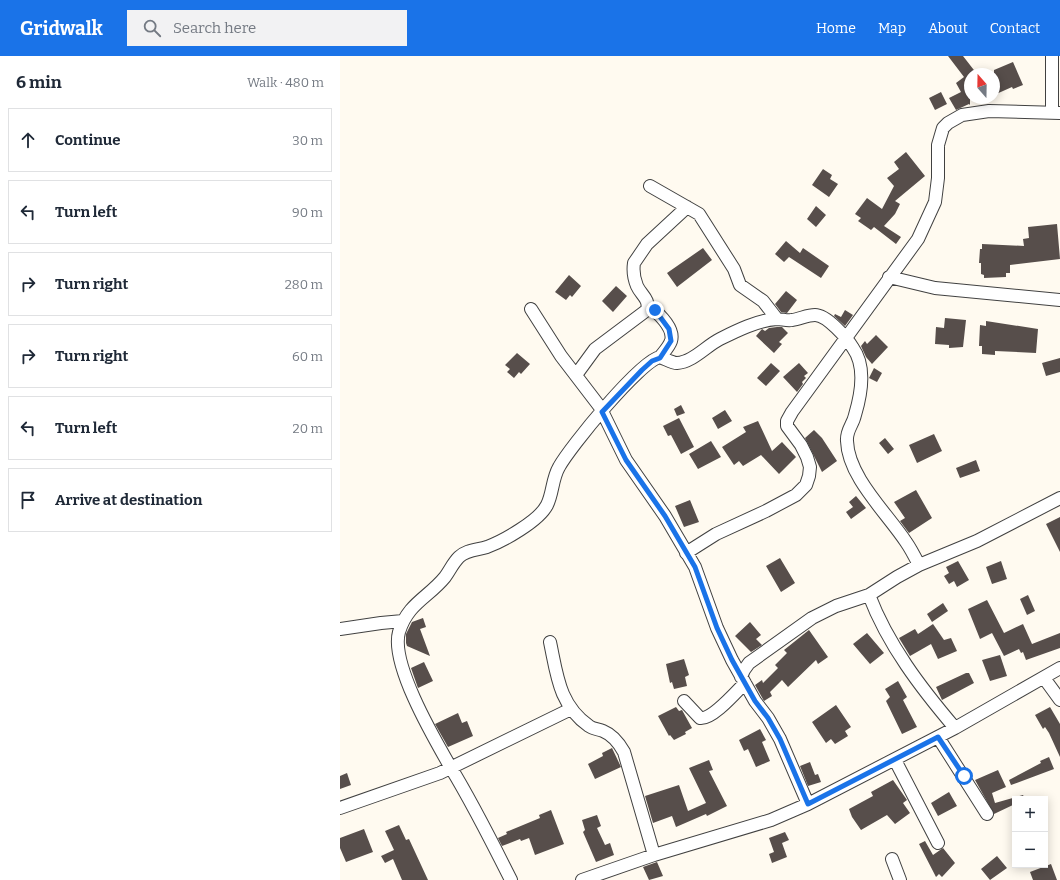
<!DOCTYPE html>
<html lang="en">
<head>
<meta charset="utf-8">
<style>
	body { margin:0; font-family:Bitter,serif; background:#f2f2f3; color:#1f2937 }
	.controls { position:absolute; right:12px; bottom:12px; display:grid; overflow:hidden; border-radius:0px; box-shadow:0 2px 10px #0003 }
	.controls button { width:36px; height:36px; display:grid; place-items:center; padding:0; border:0; border-bottom:1px solid #e0e1e3; background:#fff; color:#1f2937; font:20px sans-serif }
	.compass { position:absolute; left:624px; top:12px; width:36px; height:36px; border-radius:50%; background:#fff; box-shadow:0 2px 10px #0003; rotate:340deg }
	.stop { position:absolute; width:12px; height:12px; margin:-9px; border:3px solid #1a73e8; border-radius:50%; background:#fff }
	.stop.end { background:#1a73e8; border-color:#fff; box-shadow:0 1px 4px #0008 }
	.list { margin:0; padding:0; list-style:none }
	h2 { display:flex; justify-content:space-between; align-items:center; height:52px; margin:0; padding:0 16px; font-size:17px }
	h2 small { font-size:13px; font-weight:400; color:#747a83 }
	.list li { display:grid; grid-template-columns:26px 1fr auto; gap:12px; align-items:center; box-sizing:border-box; height:64px; margin:0 8px 8px; padding:0 8px; border:1px solid #e0e1e3; border-radius:0px }
	.list b { display:block; font-size:15px; white-space:nowrap }
	.list em { font-size:13px; font-style:normal; color:#747a83 }
	.icon { flex:none; width:22px; height:22px; fill:none; stroke:currentColor; stroke-width:2; stroke-linecap:round; stroke-linejoin:round }
	.map { position:relative; flex:none; width:720px; height:824px; overflow:hidden }
	header { display:flex; align-items:center; gap:24px; box-sizing:border-box; height:56px; padding:0 20px; background:#1a73e8; color:#fff }
	header strong { font-size:19px }
	nav { display:flex; gap:22px; margin-inline-start:auto; font-size:14px }
	.search { width:280px; height:36px; background:#f2f2f3; display:flex; align-items:center; gap:10px; box-sizing:border-box; padding:0 14px; border-radius:0px; color:#747a83; font-size:15px }
	main { display:flex }
	aside { flex:1; background:#fff }
	.map>svg:first-child { display:block }
</style>
</head>
<body>
<header>
<strong>Gridwalk</strong>
<div class="search"><svg class="icon" aria-label="search" viewBox="0 0 24 24"><circle cx="10" cy="10" r="6"/><path d="M15 15l6 6"/></svg>Search here</div>
<nav><a>Home</a><a>Map</a><a>About</a><a>Contact</a></nav>
</header>
<main>
<aside>
<h2>6 min<small>Walk · 480 m</small></h2>
<ul class="list">
<li><svg class="icon" aria-label="ahead" viewBox="0 0 24 24"><path d="M12 20V5M6 11l6-6 6 6"/></svg><div><b>Continue</b></div><em>30 m</em></li>
<li><svg class="icon" aria-label="left" viewBox="0 0 24 24"><path d="M17 20v-9H6M10 6l-5 5 5 5"/></svg><div><b>Turn left</b></div><em>90 m</em></li>
<li><svg class="icon" aria-label="right" viewBox="0 0 24 24"><path d="M7 20v-9h11M14 6l5 5-5 5"/></svg><div><b>Turn right</b></div><em>280 m</em></li>
<li><svg class="icon" aria-label="right" viewBox="0 0 24 24"><path d="M7 20v-9h11M14 6l5 5-5 5"/></svg><div><b>Turn right</b></div><em>60 m</em></li>
<li><svg class="icon" aria-label="left" viewBox="0 0 24 24"><path d="M17 20v-9H6M10 6l-5 5 5 5"/></svg><div><b>Turn left</b></div><em>20 m</em></li>
<li><svg class="icon" aria-label="arrive" viewBox="0 0 24 24"><path d="M6 21V4h12l-3 4 3 4H6"/></svg><div><b>Arrive at destination</b></div></li>
</ul>
</aside>
<div class="map">
<svg width="720" height="824" viewBox="0 0 720 824">
	<rect width="100%" height="100%" fill="#fffaf0"/>
	<!-- building -->
	<path fill="#574e4b" d="M608,0H623L637,18H630V49L629,48L616,54L609,42L621,36L616,27L624,21Z
		M673,6L683,29L673,33L672,31L654,39V14Z
		M601,36L607,48L595,54L589,42Z
		M566,96L585,120L555,145L560,148L555,158L544,170L561,181L556,188L534,171L531,174L518,165L521,162L515,158L527,142L542,153L554,130L547,122L559,113L554,106Z
		M483,113L492,119L490,123L498,128L489,141L472,129Z
		M476,150L486,159L476,171L467,163Z
		M717,168L720,203L670,209V217H666V221L644,222V219L641,218V207H639L640,193H642V188L684,190L683,183L689,182L688,171Z
		M446,185L460,197L463,192L489,210L481,222L449,201L444,206L435,198Z
		M363,192L372,204L337,231L327,217Z
		M229,219L241,230L232,241L230,239L226,244L215,236Z
		M276,230L287,240L273,256L262,245Z
		M446,235L457,244L447,257L441,256L435,248Z
		M505,254L513,259L505,270L494,260L495,258L501,261Z
		M605,262L626,264L623,291L609,292V289L595,288L596,271L604,272Z
		M646,265L698,273L696,297L655,295V299L642,298V290H639L640,269L646,270Z
		M437,271H442L448,277L439,286L442,288L434,297L416,280L422,273L425,275L429,272Z
		M536,279L548,291L532,308L526,301L521,290L525,285L527,288Z
		M177,297L190,308L181,318L179,316L174,322L167,316L170,313L165,309Z
		M720,302V316L706,320L702,307Z
		M431,307L440,315L426,330L417,322Z
		M459,307L468,317L464,320L466,322L462,326L463,328L457,336L443,321Z
		M534,312L542,317L537,326L529,322Z
		M341,349L345,357L337,360L334,353Z
		M385,354L392,365L378,373L372,362Z
		M339,362L354,391L341,398L331,379L328,380L323,370Z
		M418,365L432,395L442,386L456,401L439,418L421,399L403,410L399,405L394,409L382,391L406,376L403,371Z
		M474,374L482,382L497,405L482,416L465,382Z
		M594,378L602,395L577,407L569,389Z
		M545,382L554,393L548,398L539,387Z
		M371,385L381,401L358,413L349,398Z
		M636,404L640,415L620,422L616,412Z
		M576,434L592,462L569,477L560,465L565,462L554,446Z
		M516,440L526,452L511,463L506,456L513,451L509,446Z
		M350,444L359,466L344,471L335,450Z
		M720,461V496L706,468Z
		M440,502L455,527L441,536L426,510Z
		M618,505L629,524L617,531L614,525L609,528L604,520L609,517L606,511Z
		M661,505L667,523L652,528L646,511Z
		M688,539L695,555L687,559L680,543Z
		M647,544L664,577L683,568L692,588L720,577V592L686,604L683,596L681,597L679,593L664,600L652,577L640,583L628,553Z
		M603,547L608,555L592,566L587,558Z
		M83,562L86,571L80,573L90,600L67,590L66,587V578L72,566Z
		M410,566L421,579L416,583L422,589L411,596L395,580Z
		M593,568L604,584L611,582L617,595L598,603L591,588L570,600L559,582L575,573L578,578Z
		M469,574L488,601L478,608L476,604L448,631L442,624L430,636L432,640L424,645L415,629L422,624L423,627L438,612L435,609L447,597L444,594Z
		M527,577L544,597L530,608L513,588Z
		M660,599L667,620L650,625L642,604Z
		M344,603L349,619L345,621L347,630L334,633L332,626L330,627L326,608Z
		M84,606L93,625L78,632L71,612Z
		M626,617H629L634,627L602,644L596,631Z
		M558,625L567,641L563,644L577,671L562,678L546,645L550,641L545,633Z
		M496,649L511,671L505,675L508,680L495,688L491,683L486,687L472,666Z
		M336,651L339,655L342,654L352,672L345,676L346,678L334,684L330,679L329,680L318,660Z
		M710,651L720,668V701L709,677L705,671L703,673L695,659Z
		M118,657L122,667L127,665L133,680L108,691L95,668Z
		M420,673L426,684L422,686L430,705L416,711L408,693L404,695L399,684Z
		M272,692L281,711L255,723L248,708L263,700L262,697Z
		M709,701L714,713L671,729L669,724L701,707L700,705Z
		M369,704L373,714L369,715L387,750L367,760L366,758L336,771L332,760L313,767L305,740L339,729L348,755L366,747L349,712Z
		M470,706L475,719L478,718L481,726L468,730L460,710Z
		M658,714L666,731L652,737L655,747L683,739L685,743H675V748L654,758L635,724Z
		M7,717L11,729L0,733V720Z
		M553,724L567,744L563,747L570,757L555,768L547,759L521,774L512,761L509,753L533,740L531,736Z
		M609,736L617,750L598,760L591,747Z
		M211,754L224,788L195,799L189,782L181,785L180,783L162,790L158,782L167,778L166,776L200,762L199,759Z
		M257,759L261,770L257,772L265,789L270,787L274,799L256,806L243,776L245,774L242,764Z
		M59,769L66,784L69,783L88,824H62L53,803L45,807L41,800L54,794L45,775Z
		M24,773L33,796L6,806L0,792V782Z
		M445,776L449,784L442,787L447,801L432,807L429,798L434,796L429,782Z
		M585,785L593,799L603,792L615,807L602,821L599,818L596,821L579,788Z
		M657,800L667,812L650,824L641,813Z
		M317,806L323,820L309,824L303,811Z
		M711,808L717,824H693L690,816Z"/>
	<g fill="none" stroke-linecap="round" stroke-linejoin="round">
		<!-- street casing -->
		<g stroke="#414141" stroke-width="14">
			<path id="street" d="M712,57V0
				M310,130L359,158L394,213L400,229L423,245L437,263
				M549,221L595,232L720,244
				M308,249C317,256 335,272 331,285C329,291 323,297 320,301
				M191,253L221,300L260,351L286,404L325,460L355,511L377,572L392,604L415,645L428,662L440,683L468,748
				M236,319L255,293L307,254C310,243 301,239 297,230C294,223 293,214 294,207L307,188L347,151
				M346,497L376,478L426,455L456,439L466,429L469,420L470,411L467,401L461,389L447,370V365L452,356L578,183L595,146L598,122V89L603,72L608,67L622,59L649,55L720,57
				M529,539C548,589 581,632 615,672
				M0,573L41,567L63,565
				M210,586C217,619 219,649 249,670C253,673 258,673 263,675C273,679 279,687 284,696L314,799
				M401,621L404,614L409,607L472,562L496,550L529,539L557,521L579,509L637,485L720,442
				M704,622L720,644
				M344,645L360,662C372,664 396,636 405,627
				M598,681L647,758
				M555,704L598,787
				M0,752L100,717L231,653
				M552,803L560,824
				M171,824C152,786 133,748 111,712C95,684 50,608 59,576C68,547 88,542 105,521C110,514 113,507 119,501C126,494 137,494 147,491C163,485 199,465 207,449C213,437 212,423 219,411C230,391 300,305 320,301C326,303 332,307 337,307C353,306 366,290 380,283C396,275 418,264 437,263C442,263 447,265 452,264C460,263 467,259 475,259C487,259 507,282 513,292C526,310 521,339 515,359C513,369 506,374 507,385C508,421 547,457 566,486C571,493 575,501 579,509
				M242,824L314,799L431,764L468,748L615,672L720,612"/>
		</g>
		<!-- street -->
		<use href="#street" stroke="#fff" stroke-width="12"/>
	</g>
	<g fill="none" stroke-linecap="round" stroke-linejoin="round">
		<!-- route -->
		<path stroke="#1a73e8" stroke-width="5" d="M315,254L329,273L331,285L320,302L312,305L302,314L262,356L286,404L325,460L355,511L377,572L392,604L415,645L428,662L440,683L468,748L598,681L624,720"/>
	</g>
</svg>
<div class="controls">
<button>+</button>
<button>−</button>
</div>
<svg class="compass" viewBox="-18 -18 36 36"><path d="M0-13l5 13h-10z" fill="#e53935"/><path d="M0 13l5-13h-10z" fill="#747a83"/></svg>
<div class="stop" style="left:624px;top:720px"></div>
<div class="stop end" style="left:315px;top:254px"></div>
</div>
</main>
</body>
</html>
